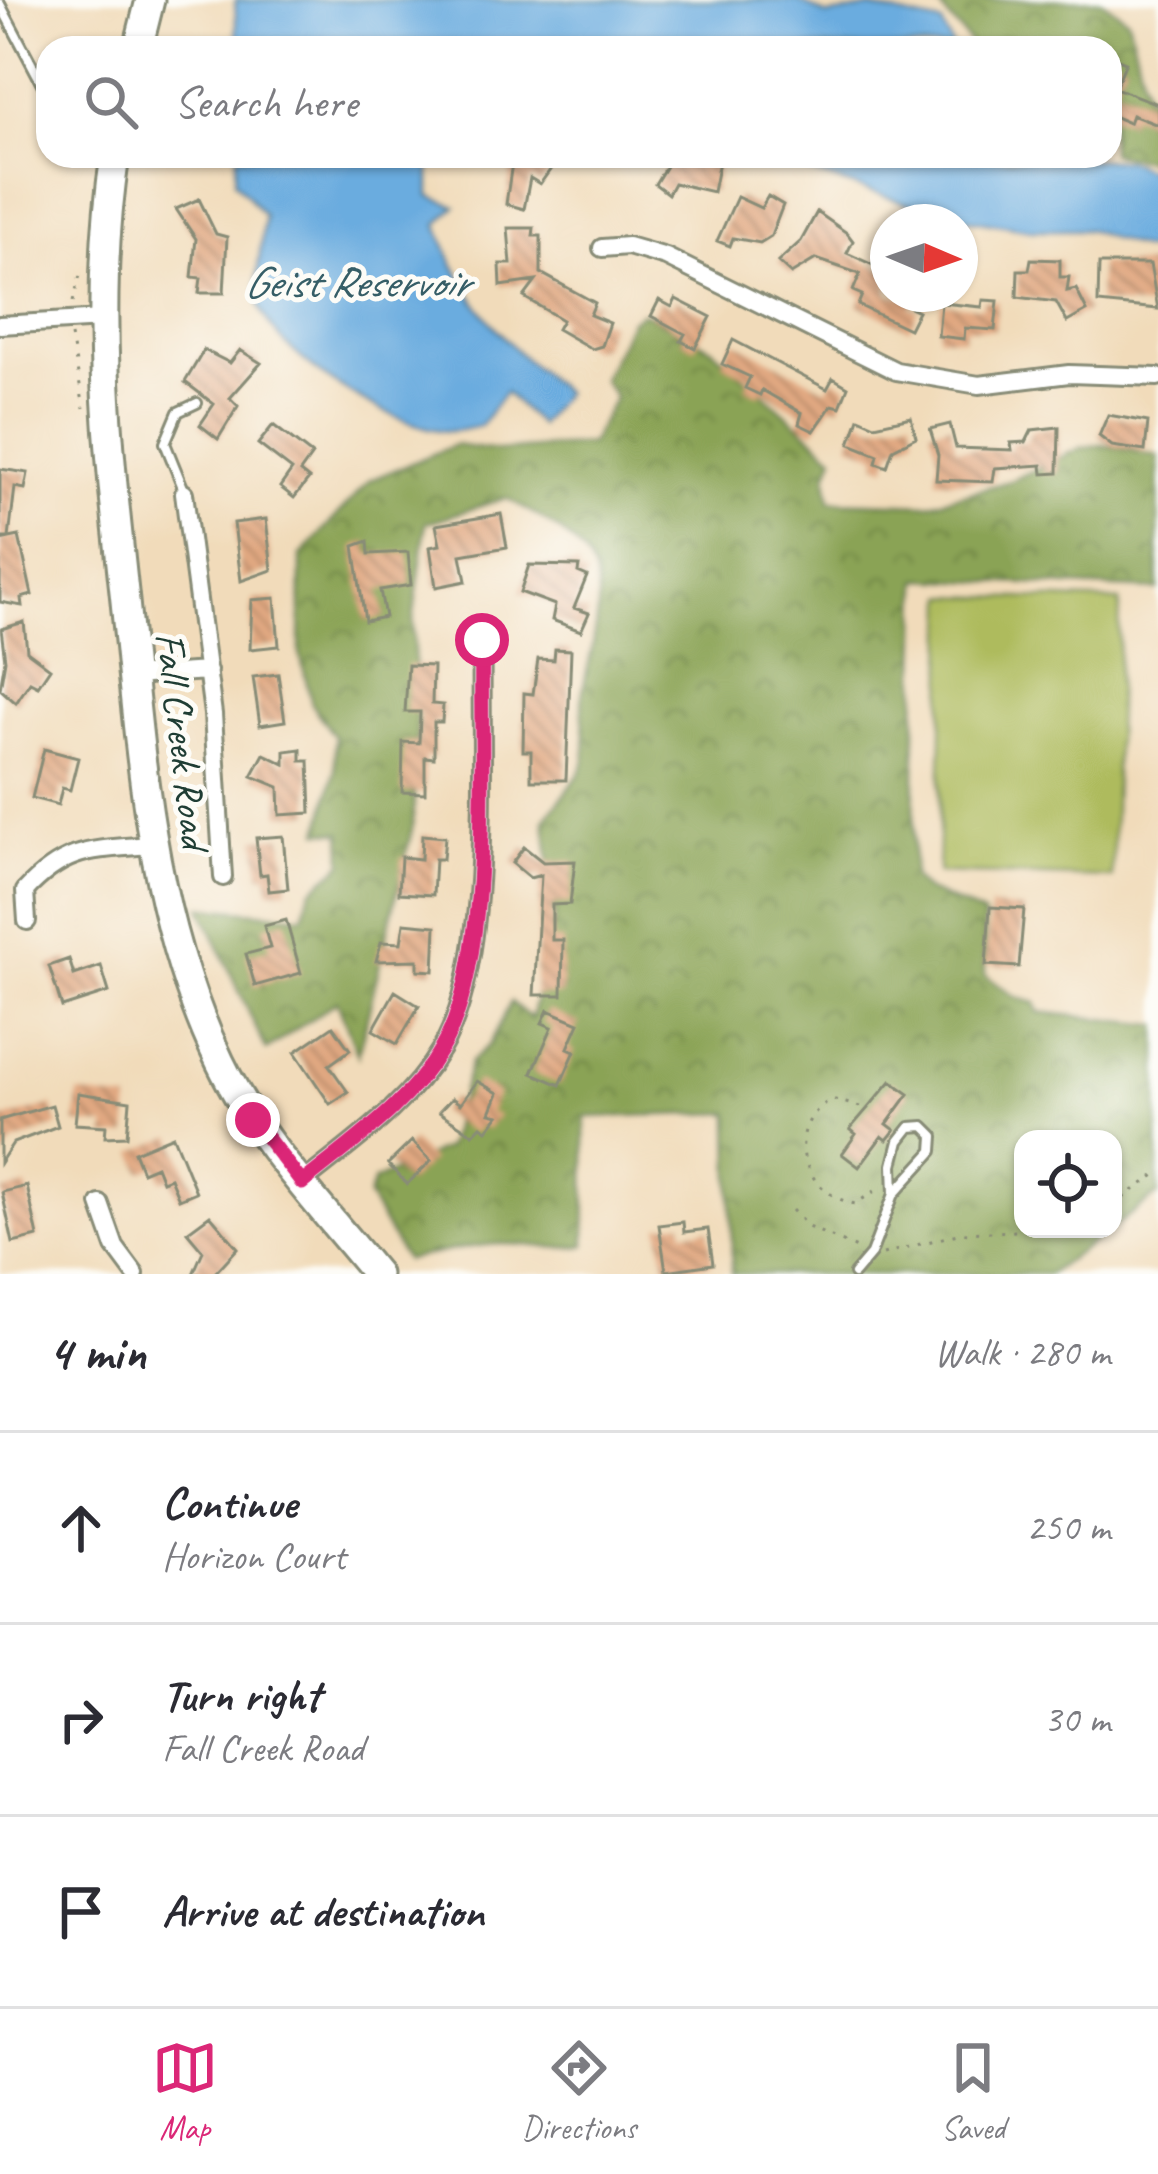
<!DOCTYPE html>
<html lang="en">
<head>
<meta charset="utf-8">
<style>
	body { margin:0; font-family:Caveat,sans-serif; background:#f7f7f7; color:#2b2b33 }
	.controls { position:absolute; right:36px; bottom:36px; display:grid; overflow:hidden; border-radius:24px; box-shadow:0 3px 9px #0004 }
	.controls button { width:108px; height:108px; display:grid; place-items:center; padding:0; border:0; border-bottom:3px solid #e1e1e2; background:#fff; color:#2b2b33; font:60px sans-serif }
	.compass { position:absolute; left:870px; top:204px; width:108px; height:108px; border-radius:50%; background:#fff; box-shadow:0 3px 9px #0004; rotate:92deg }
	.stop { position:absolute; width:36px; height:36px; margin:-27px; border:9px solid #db2777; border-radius:50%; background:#fff }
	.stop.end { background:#db2777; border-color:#fff; box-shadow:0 3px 12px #0008 }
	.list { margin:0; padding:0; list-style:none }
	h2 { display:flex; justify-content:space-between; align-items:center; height:156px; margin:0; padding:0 48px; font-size:51px }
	h2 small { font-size:39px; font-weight:400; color:#7c7c81 }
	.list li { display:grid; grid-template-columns:78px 1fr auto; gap:36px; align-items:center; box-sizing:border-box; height:192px; padding:0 48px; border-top:3px solid #e1e1e2 }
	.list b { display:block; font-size:45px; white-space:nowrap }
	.list p { margin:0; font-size:39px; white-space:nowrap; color:#7c7c81 }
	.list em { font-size:39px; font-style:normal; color:#7c7c81 }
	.icon { flex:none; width:66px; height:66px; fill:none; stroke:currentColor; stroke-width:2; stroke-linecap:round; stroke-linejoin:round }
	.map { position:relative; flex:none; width:1158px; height:1274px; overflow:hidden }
	.search { position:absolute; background:#fff; box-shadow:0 3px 9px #0004; left:36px; right:36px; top:36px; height:132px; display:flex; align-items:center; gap:30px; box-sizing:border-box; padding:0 42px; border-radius:36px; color:#7c7c81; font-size:45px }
	.sheet { height:732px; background:#fff }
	nav { display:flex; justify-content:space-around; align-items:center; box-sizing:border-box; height:168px; border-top:3px solid #e1e1e2; background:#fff; font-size:33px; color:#7c7c81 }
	nav a { display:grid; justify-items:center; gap:6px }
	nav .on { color:#db2777 }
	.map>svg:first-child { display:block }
</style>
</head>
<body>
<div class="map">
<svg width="1158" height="1274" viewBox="0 0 1158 1274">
	<defs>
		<pattern id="forest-crowns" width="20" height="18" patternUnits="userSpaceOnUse" patternTransform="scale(3)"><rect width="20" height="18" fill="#8aa354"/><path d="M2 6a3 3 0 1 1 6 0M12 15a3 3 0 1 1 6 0" fill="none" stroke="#708646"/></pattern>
		<pattern id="building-back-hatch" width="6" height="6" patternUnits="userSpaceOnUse" patternTransform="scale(3)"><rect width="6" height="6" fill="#e1a881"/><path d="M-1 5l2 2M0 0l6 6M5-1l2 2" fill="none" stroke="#b68a6a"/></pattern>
	</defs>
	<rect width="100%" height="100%" fill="#fdfcf7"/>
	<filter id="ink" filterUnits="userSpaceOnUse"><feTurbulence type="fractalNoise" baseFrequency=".00833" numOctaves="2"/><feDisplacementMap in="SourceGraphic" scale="24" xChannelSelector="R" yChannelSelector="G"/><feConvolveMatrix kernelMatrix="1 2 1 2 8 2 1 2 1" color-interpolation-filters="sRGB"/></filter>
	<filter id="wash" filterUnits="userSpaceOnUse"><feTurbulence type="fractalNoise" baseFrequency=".004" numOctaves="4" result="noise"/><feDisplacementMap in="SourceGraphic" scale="48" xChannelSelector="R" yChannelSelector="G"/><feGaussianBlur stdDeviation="2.7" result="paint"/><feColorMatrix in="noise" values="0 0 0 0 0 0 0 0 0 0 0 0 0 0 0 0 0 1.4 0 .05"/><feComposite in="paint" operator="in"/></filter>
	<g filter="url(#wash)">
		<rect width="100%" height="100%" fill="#f1dbba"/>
		<!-- forest -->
		<path fill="url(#forest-crowns)" stroke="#547044" stroke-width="3" d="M906,0H1101L1128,19L1147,96L1158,100V162L1110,153V48H974L940,7Z
			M643,312L713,349L834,456L827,475L830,501L928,504L1010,481L1083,447L1102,445L1158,456V590L919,579L913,878L925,890L984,915L985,975L1015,997L1036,1003L1039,1012L1158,1025V1195L1113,1227V1139H1023V1229H1111L1048,1274H732L730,1113L585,1117L586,1245C561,1252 528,1243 501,1244C469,1245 436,1254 405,1260L368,1197L374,1181L447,1147L471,1061L490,1044L511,1002L531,1019L555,919L545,820C554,804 584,776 585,758C588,735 578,710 584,684C610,576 609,553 506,498L426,523L413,622L417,730L413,825L358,1055L337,1001L266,1050L201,907L303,916L311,890L343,863L342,832L320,831L335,771V737L312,705L300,654L301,555L370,480L455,445L498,451L590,444L615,397L602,379L631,320Z"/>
		<!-- pitch -->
		<path fill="#aebb5d" stroke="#667c48" stroke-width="3" d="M946,596L1120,601L1112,878L938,873Z"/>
		<!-- water -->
		<path fill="#6bacdf" stroke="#45748a" stroke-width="3" d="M235,0H797L827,16L871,8L942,24L953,48H237Z
			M237,156H430V196L456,206L438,224C458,293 508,349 564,392L539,425L505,392L480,426C471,428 461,431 452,431C399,432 269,354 258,300C254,276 263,242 264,216L235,181Z
			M758,156L1127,160L1158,175V249H1142L1088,230H1032L944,215Z"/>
		<g id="blocks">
			<!-- building -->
			<path fill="url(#building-back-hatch)" d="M1110,56L1126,62L1115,88L1158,104V125L1132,115L1129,123L1110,115Z
				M513,156H560L540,184L530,178L524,209L506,204Z
				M720,156L713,192L674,183L668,194L655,184L666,166L644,158Z
				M768,196L783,205L771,236L760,243L733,238L730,246L717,241L737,197L761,208Z
				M199,199L216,234L227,237L224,293H199L201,278L192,277L196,239L176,209Z
				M817,212L847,233L853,241L847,253L888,272V294L914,300L910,307L918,311L909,329L858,305L862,295L853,291L860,274L816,259L791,274L778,262L801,241Z
				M508,228H534L533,236H541V273L595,303L590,315L610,323L602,346L592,349L557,329L562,320L524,297L536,281L501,286L500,264H511Z
				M1031,259L1060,260V277H1069L1067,291L1076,289L1087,311L1067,322L1056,302L1017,297L1018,270H1029Z
				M1099,264H1150L1158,309L1098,303Z
				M676,299L711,317L695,348L681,341L685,334L651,316L659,300L672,307Z
				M983,300L998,301L995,330L965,328L964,339L938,336L941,303L982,307Z
				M733,340L827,389L833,378L848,387L840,407L832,405L814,431L799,424L802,413L762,390L760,395L745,388L750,377L722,364Z
				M204,350L230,363L240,350L261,363L230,398L238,406L218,439L200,425L214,404L185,382Z
				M1108,415L1148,422L1145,451L1112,446L1099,436Z
				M911,417L916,437L893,449L887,467L876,463L878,455L850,444L859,418L875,425Z
				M950,424L956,448L1012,450L1011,443L1026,442L1032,430L1059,427L1058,473L1043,474L1042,465L995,468L993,482L936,480L938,455L930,429Z
				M273,425L312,455L300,472L309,479L294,498L280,487L292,470L258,444Z
				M0,469L28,473L25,489L15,487L9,538H0Z
				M501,514L507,547L461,555L466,581L436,587L430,547L440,545L436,525Z
				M266,519L272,570L241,581L234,523Z
				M19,536L32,595L21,598L22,606L0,602V540Z
				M368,541L369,554L408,552L411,585L380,590L385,617L365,621L354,546Z
				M529,565L579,566L578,572L587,576L574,608L589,613L581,631L552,620L555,605L520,592Z
				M275,598L279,646L250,649L252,600Z
				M24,622L27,651L50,668L38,686L30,682L16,703L0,689L5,660L1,629Z
				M555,649L571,650L566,780H531V751H523L524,693L533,694L538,659L554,660Z
				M408,665L433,666L432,704L443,705L442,722H434V758L425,757V793L402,792L403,742L419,743L420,712H405Z
				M278,674L285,721L260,725L253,677Z
				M44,749L78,758L70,790L62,788L58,805L32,798Z
				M301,749V761H309L311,813L280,815L279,787L252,776L264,754L285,764V751Z
				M422,835L445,837L443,859H435L433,895L399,893L401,857L421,859Z
				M283,836L288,889L269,891L267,874L260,875L256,838Z
				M524,847L543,862L575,861L570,904L552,905V940H563L562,995H534L541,875L530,878L512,863Z
				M990,907L1024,909L1019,967L986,965Z
				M286,920L301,973L255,986L246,954L270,948L264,926Z
				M404,923L436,926L434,971L418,970V960L376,961L381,942L401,943Z
				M69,959L74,975L101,966L109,992L62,1007L49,966Z
				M395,991L419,1006L397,1044L373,1030Z
				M548,1010L579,1023L568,1048L575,1051L560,1085L532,1073L552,1027L542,1023Z
				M333,1026L350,1050L329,1065L348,1092L330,1104L295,1052Z
				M477,1081L498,1093L490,1113L499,1115L487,1130L481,1126L473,1134L439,1112L452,1098L460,1104Z
				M891,1081L909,1094L887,1124L895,1130L887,1140L882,1136L859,1167L842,1154L856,1134L850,1129Z
				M78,1093L130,1101L127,1136L105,1137L106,1126L75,1124Z
				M52,1105L58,1126L13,1143L0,1163V1120Z
				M173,1136L196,1192L179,1199L170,1178L162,1181L156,1166L142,1172L134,1152Z
				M412,1141L431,1161L407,1184L388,1164Z
				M27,1186L38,1237L13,1243L2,1192Z
				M210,1215L238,1248L214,1274H193L203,1251L187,1232Z
				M683,1222L684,1232L708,1229L713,1264L666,1271L659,1225Z"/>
		</g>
	</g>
	<g filter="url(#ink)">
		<use href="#blocks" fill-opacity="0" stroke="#888c77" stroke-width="3"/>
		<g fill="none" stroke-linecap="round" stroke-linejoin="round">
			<!-- lane casing -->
			<g stroke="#888c77" stroke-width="14">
				<path id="lane" d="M0,4L48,95
					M184,490L165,443L178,412L197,403
					M854,1274L871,1254L894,1194L933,1151L934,1136L924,1126L910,1127L899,1141L893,1165L894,1194"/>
			</g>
			<!-- street casing -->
			<g stroke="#888c77" stroke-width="22">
				<path id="street" d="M602,248L628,246L666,257L896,371L979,385L1069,374L1158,377
					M0,325L103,319
					M184,493L213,714L223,877
					M132,676L208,671
					M27,921L25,891C66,847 92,850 150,845
					M302,1183C351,1143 408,1105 441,1049C495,959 479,748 482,640
					M100,1204L115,1247L135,1274"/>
			</g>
			<!-- primary casing -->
			<g stroke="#888c77" stroke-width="33">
				<path id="primary" d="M138,48L150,0
					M115,156C92,304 109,453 125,601C141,758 150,917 220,1062C258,1141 321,1206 376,1274"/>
			</g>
			<!-- path -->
			<path stroke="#888c77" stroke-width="3" stroke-dasharray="3 9" stroke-linecap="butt" d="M73,302L81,271
				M71,336L84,408
				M860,1107L832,1099C781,1128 802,1193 855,1204L881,1187
				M1113,1205L1158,1173
				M792,1210L808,1227L857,1248
				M883,1254L961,1233L1075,1229"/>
			<!-- lane -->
			<use href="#lane" stroke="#fff" stroke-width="8"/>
			<!-- street -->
			<use href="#street" stroke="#fff" stroke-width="16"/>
			<!-- primary -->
			<use href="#primary" stroke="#fff" stroke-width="27"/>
		</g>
	</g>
	<g fill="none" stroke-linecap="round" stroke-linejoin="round" filter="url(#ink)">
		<!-- route -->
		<path stroke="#db2777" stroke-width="15" d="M253,1120L302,1183C351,1143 408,1105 441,1049C495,960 479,748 482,640"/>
	</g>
	<g text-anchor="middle" stroke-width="10" stroke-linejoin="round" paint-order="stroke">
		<!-- street labels -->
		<g font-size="42" fill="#1f3d34" stroke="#fdfcf7">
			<text transform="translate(184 740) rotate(83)" y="15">Fall Creek Road</text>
		</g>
		<!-- water labels -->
		<g font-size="45" font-style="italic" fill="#365e67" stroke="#fdfcf7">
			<text x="356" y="297">Geist Reservoir</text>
		</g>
	</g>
</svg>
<div class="controls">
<button><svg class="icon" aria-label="locate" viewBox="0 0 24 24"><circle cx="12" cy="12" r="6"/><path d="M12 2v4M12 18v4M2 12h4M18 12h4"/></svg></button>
</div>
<svg class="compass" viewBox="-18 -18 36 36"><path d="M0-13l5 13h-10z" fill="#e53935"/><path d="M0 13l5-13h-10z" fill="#7c7c81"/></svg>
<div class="stop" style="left:482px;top:640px"></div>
<div class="stop end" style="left:253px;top:1120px"></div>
<div class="search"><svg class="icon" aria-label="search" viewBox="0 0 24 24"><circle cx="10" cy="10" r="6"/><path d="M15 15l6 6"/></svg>Search here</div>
</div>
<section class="sheet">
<h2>4 min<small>Walk · 280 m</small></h2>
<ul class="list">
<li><svg class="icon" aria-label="ahead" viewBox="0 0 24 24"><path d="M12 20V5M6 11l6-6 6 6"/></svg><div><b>Continue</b><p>Horizon Court</p></div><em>250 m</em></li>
<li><svg class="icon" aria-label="right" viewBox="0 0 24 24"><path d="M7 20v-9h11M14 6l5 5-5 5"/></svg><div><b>Turn right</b><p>Fall Creek Road</p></div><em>30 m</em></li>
<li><svg class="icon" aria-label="arrive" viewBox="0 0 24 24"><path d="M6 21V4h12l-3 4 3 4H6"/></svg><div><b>Arrive at destination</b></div></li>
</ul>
</section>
<nav>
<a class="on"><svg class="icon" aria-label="map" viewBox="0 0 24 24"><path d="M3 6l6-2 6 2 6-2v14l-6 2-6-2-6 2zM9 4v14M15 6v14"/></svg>Map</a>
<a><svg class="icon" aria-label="directions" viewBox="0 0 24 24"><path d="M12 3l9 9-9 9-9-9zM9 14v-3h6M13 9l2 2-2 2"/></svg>Directions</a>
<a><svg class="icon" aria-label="saved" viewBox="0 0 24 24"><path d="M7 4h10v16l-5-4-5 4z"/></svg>Saved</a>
</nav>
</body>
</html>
